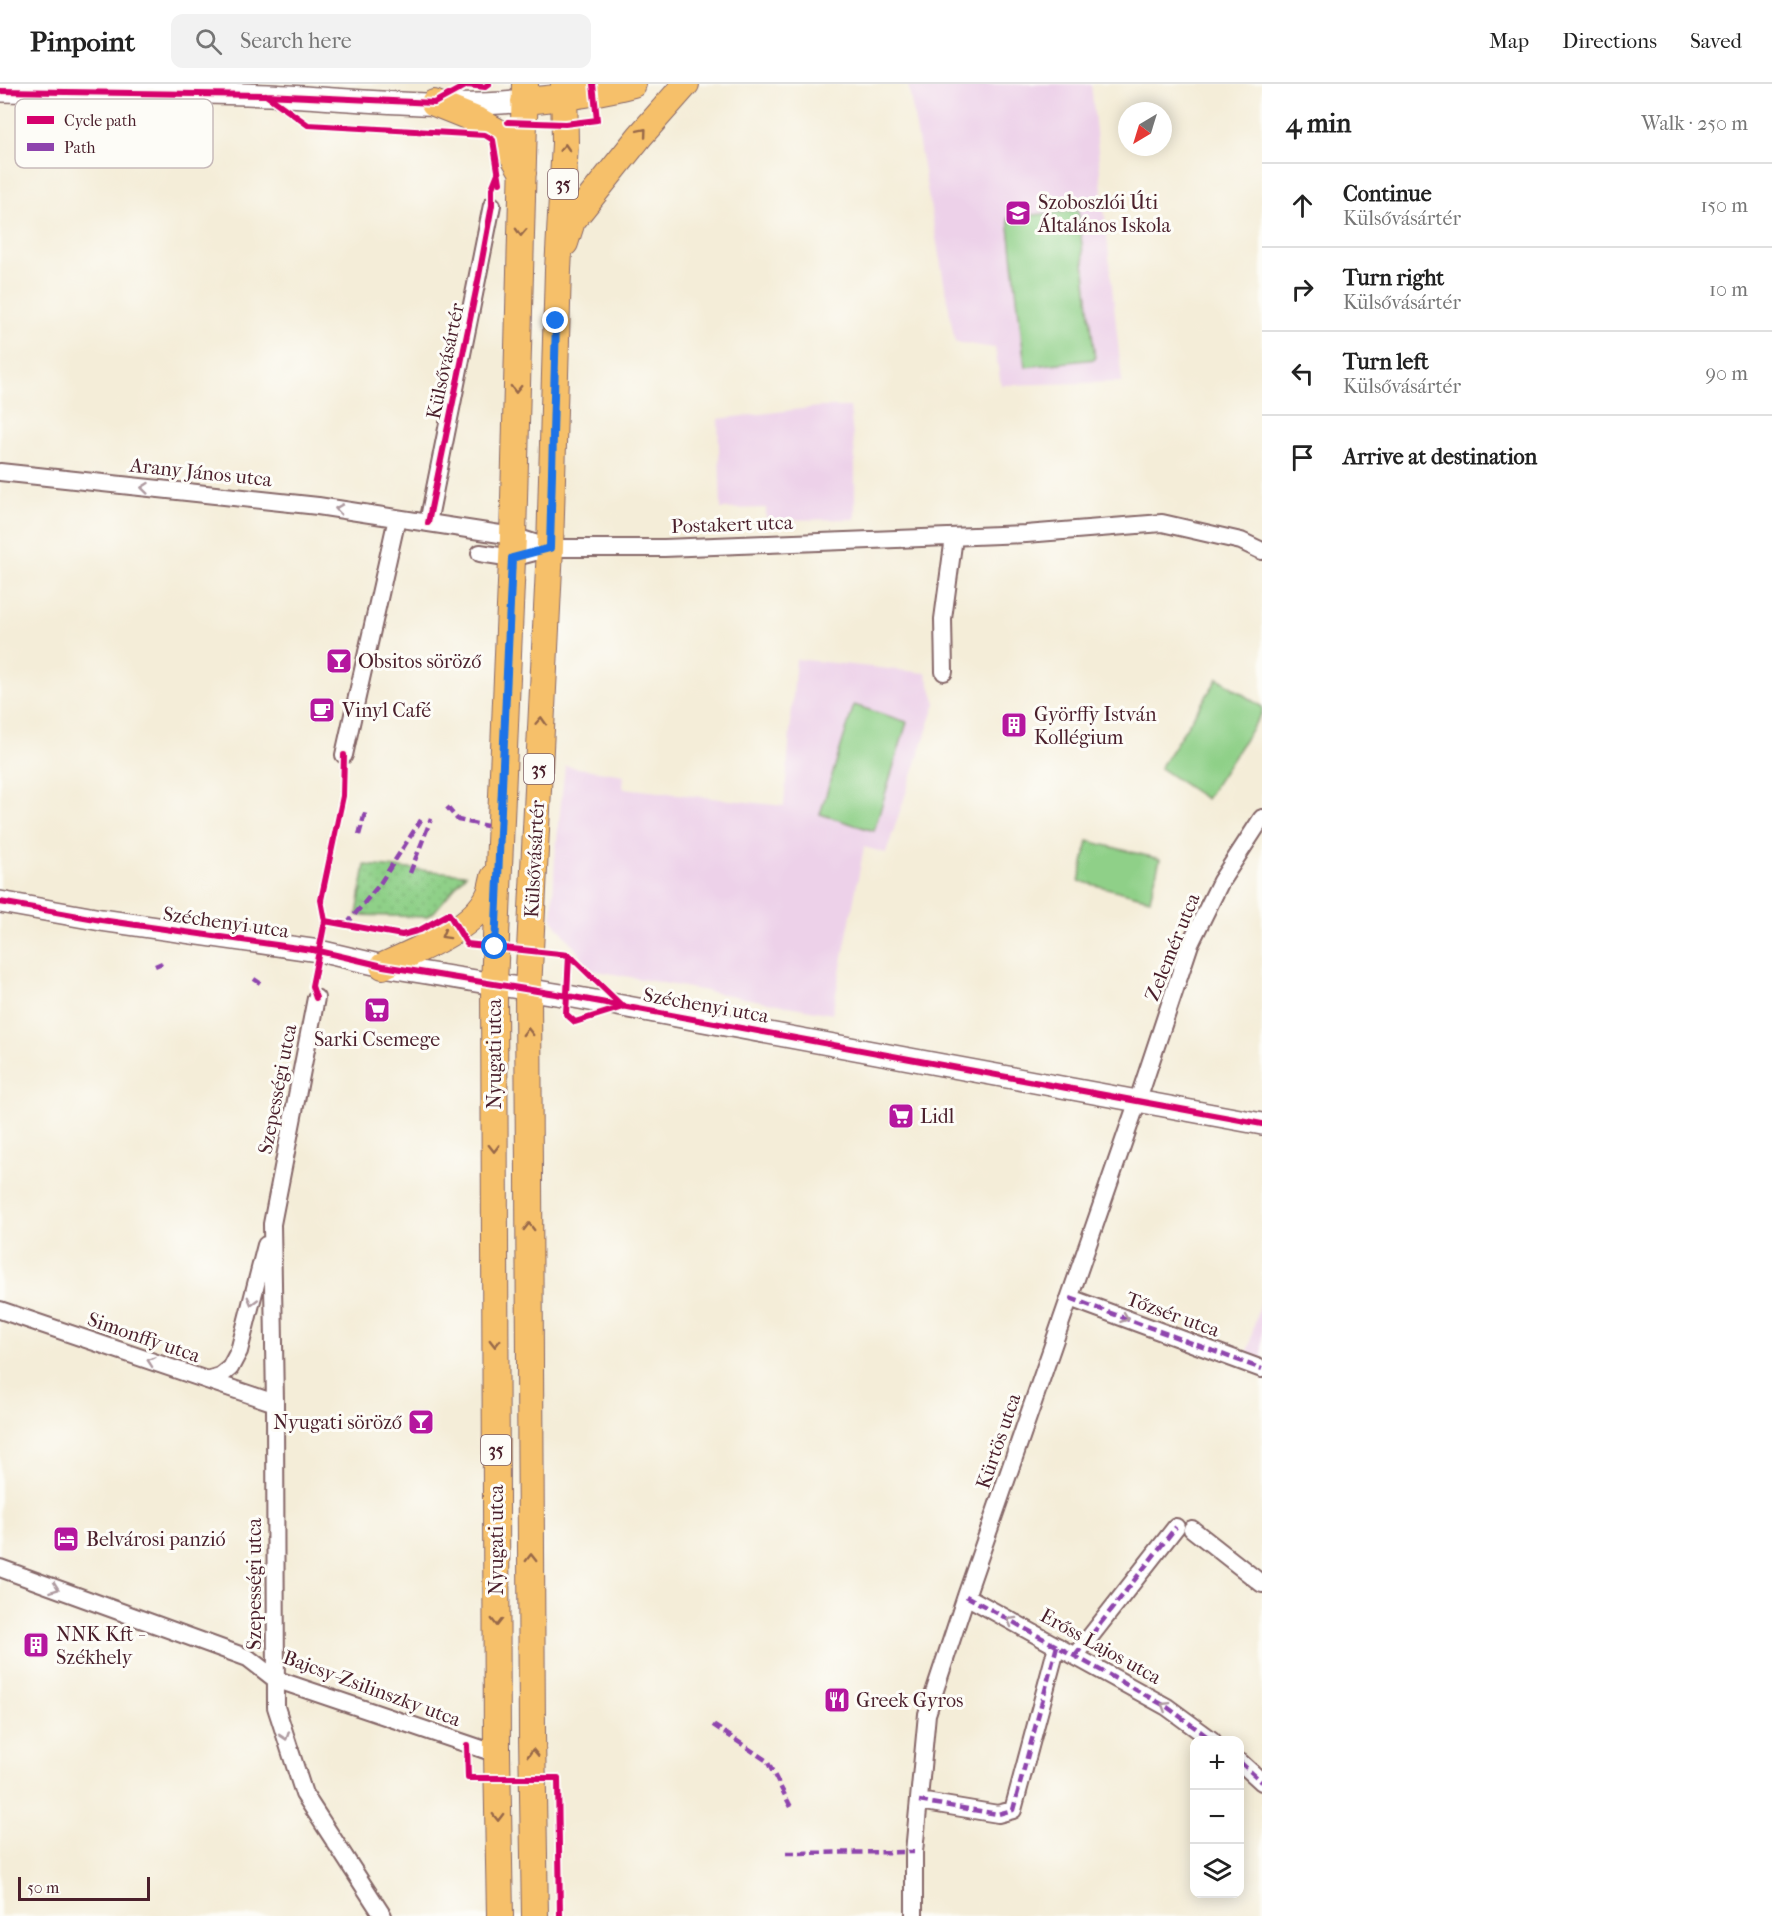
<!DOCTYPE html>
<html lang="en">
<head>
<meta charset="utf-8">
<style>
	body { margin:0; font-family:"IM FELL French Canon",serif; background:#f2f2f2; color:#222 }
	.controls { position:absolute; right:18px; bottom:18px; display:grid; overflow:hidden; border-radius:12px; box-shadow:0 3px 15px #0003 }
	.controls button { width:54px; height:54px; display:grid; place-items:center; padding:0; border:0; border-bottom:2px solid #e0e0e0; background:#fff; color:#222; font:30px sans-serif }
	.compass { position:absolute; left:1118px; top:18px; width:54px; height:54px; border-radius:50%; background:#fff; box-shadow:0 3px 15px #0003; rotate:218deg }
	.scale { position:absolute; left:18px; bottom:15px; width:132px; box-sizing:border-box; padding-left:6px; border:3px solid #4a1f2b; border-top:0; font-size:16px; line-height:21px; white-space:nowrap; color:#4a1f2b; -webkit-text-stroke:4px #fdfcf7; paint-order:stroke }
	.stop { position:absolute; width:18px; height:18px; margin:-14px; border:4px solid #1a73e8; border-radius:50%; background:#fff }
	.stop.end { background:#1a73e8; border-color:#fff; box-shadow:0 2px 6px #0008 }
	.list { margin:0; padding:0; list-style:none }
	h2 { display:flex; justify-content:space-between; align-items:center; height:78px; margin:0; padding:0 24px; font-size:26px }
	h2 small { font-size:20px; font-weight:400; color:#767676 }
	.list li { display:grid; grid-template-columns:39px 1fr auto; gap:18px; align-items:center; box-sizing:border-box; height:84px; padding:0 24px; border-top:2px solid #e0e0e0 }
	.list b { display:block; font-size:22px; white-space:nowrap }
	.list p { margin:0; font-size:20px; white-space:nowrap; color:#767676 }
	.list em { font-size:20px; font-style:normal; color:#767676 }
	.icon { flex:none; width:33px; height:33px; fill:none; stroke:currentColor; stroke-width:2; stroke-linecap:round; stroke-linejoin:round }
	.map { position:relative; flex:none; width:1262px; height:1832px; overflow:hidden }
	header { display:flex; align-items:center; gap:36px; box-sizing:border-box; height:84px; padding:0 30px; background:#fff; border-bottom:2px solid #e0e0e0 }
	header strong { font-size:28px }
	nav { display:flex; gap:33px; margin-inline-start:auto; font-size:21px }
	.search { width:420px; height:54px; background:#f2f2f2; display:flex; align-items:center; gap:15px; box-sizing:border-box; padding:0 21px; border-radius:12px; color:#767676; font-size:22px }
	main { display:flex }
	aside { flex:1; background:#fff }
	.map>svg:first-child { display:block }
</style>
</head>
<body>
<header>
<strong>Pinpoint</strong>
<div class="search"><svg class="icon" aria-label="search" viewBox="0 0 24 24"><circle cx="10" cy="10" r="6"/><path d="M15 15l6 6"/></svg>Search here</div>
<nav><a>Map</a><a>Directions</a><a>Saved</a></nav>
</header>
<main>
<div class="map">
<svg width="1262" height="1832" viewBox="0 0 1262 1832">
	<defs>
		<pattern id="park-dots" width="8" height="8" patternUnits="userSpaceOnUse" patternTransform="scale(1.5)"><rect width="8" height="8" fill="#8fd088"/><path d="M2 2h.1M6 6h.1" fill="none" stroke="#7db276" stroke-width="1.8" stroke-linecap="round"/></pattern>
	</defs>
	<rect width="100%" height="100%" fill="#fdfcf7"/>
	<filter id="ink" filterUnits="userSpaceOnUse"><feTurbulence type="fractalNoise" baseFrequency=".0167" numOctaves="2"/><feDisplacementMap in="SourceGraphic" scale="12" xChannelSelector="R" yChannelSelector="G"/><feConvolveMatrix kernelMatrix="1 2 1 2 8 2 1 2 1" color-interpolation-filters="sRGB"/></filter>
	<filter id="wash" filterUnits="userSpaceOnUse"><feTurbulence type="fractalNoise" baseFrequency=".008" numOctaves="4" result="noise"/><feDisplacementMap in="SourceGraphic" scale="24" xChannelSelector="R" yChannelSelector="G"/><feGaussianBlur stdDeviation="1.35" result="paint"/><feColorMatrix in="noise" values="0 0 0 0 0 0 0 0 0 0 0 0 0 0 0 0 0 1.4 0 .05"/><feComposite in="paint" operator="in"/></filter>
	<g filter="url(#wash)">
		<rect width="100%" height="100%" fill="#f4edd8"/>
		<!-- built -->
		<path fill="#edd1e9" d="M908,0H1091L1122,298L1001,301L995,264L955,258Z
			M819,323H850L855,373V435L766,436V424L721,425L718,335Z
			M796,575L926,589L936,619L886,769L864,763L832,930L592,886L552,835L555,774L565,682L624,691L623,704L784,722Z
			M1262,1209V1280L1246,1274Z"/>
		<!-- park -->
		<path fill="url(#park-dots)" stroke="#6c785a" stroke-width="1.5" d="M365,781L466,790L434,828L426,833L357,831Z"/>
		<!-- pitch -->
		<path fill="#8fd088" stroke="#6c785a" stroke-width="1.5" d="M1078,126L1095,275L1025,283L1008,134Z
			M1218,594L1262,623V629L1206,715L1160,684Z
			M854,621L907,638L874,747L820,730Z
			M1088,757L1160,775L1150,815L1079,797Z"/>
	</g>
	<g filter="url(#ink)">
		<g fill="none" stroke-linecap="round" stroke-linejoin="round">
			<!-- minor casing -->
			<g stroke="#866768" stroke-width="20">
				<path id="minor" d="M0,388L318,422L513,452L550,464H664L1026,450L1162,439L1241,457L1262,467
					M428,439L492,121
					M480,469L512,474L550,464
					M944,588L943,535L954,453
					M344,671L397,434
					M316,914L272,1140L275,1319L276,1623L304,1710L383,1832
					M1070,1214L1262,1285
					M0,1226L275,1319
					M207,1296L220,1292L230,1284L239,1267L266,1161
					M1192,1445L1262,1500
					M0,1484L248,1574L275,1595L497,1670
					M966,1512L1167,1623L1212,1656
					M1075,1572L1176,1443
					M1240,1678L1262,1698
					M919,1717L998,1730L1013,1726L1057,1562
					M914,1832V1768L927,1630L966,1512L1138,1016L1190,860L1221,797L1262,734"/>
			</g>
			<!-- tertiary casing -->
			<g stroke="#866768" stroke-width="24">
				<path id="tertiary" d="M0,7C90,8 180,7 269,11C353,15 440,26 524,17
					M0,818L101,836L319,867L383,882L568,912L1262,1040"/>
			</g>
			<!-- primary casing -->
			<g stroke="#866768" stroke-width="28">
				<path id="primary" d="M524,17C561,14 597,10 633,0
					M434,19L479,37L500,49L523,89
					M565,159L572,137L640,52L686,0
					M383,882C416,866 473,846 489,811C492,805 492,798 494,793
					M500,1832L497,1670L494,901L513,452L525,0
					M535,1832L532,1651L528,906L550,464L558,186L565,59L564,0"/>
			</g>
			<!-- minor -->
			<use href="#minor" stroke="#fff" stroke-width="16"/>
			<!-- tertiary -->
			<use href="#tertiary" stroke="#fff" stroke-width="21"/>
			<!-- primary -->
			<use href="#primary" stroke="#f6c06b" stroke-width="26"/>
			<!-- quiet -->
			<path stroke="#8e44ad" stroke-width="4.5" stroke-dasharray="9 4.5" stroke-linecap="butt" d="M447,723L458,736L487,742
				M359,751L366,725
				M410,789L431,735
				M346,841L379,801L421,736
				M155,882L162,879
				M254,895L260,899
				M1070,1214L1262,1285
				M966,1512L1167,1623L1212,1656
				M1075,1572L1176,1443
				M713,1641L767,1677L791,1723
				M1240,1678L1262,1698
				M919,1717L998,1730L1013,1726L1057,1562
				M786,1769L914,1768"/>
			<!-- cycleway casing -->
			<g stroke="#fdfcf7" stroke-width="10">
				<path id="cycleway" d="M0,7L266,11L434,19L467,1L485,3L489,0
					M266,11L308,41L485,51L493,56L500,99
					M508,38L565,40L597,36L593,0
					M428,439L479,192L492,121V104L498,89
					M0,818L101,836L319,867L383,882L568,912L1262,1040
					M325,837L402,851L420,846L449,830L467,860L569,871L623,923L575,938L566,930L569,871
					M316,914L312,902L325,837L321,816L343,712L344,671
					M467,1661L468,1694H558L560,1832"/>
			</g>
			<!-- cycleway -->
			<use href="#cycleway" stroke="#d6006c" stroke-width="6"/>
		</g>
		<!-- one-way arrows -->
		<defs><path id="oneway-chevron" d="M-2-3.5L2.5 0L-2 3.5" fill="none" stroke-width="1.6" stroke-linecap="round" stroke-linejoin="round" transform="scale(1.5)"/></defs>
		<g stroke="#976748">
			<use href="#oneway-chevron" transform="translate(643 48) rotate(-50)"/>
			<use href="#oneway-chevron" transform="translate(565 64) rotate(-87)"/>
			<use href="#oneway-chevron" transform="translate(521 148) rotate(92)"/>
			<use href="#oneway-chevron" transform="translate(516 305) rotate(91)"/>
			<use href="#oneway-chevron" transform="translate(541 637) rotate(-87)"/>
			<use href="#oneway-chevron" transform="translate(445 851) rotate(151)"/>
			<use href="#oneway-chevron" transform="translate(528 948) rotate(-90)"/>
			<use href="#oneway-chevron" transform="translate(494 1064) rotate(90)"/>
			<use href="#oneway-chevron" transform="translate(529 1143) rotate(-90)"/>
			<use href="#oneway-chevron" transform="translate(495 1259) rotate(90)"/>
			<use href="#oneway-chevron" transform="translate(531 1474) rotate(-90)"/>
			<use href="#oneway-chevron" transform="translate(497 1538) rotate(90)"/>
			<use href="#oneway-chevron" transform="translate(533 1669) rotate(-92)"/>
			<use href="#oneway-chevron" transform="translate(498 1733) rotate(89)"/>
		</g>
		<g stroke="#ae9aa0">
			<use href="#oneway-chevron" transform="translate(145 404) rotate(-174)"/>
			<use href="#oneway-chevron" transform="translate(339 425) rotate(-171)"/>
			<use href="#oneway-chevron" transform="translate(252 1217) rotate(105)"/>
			<use href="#oneway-chevron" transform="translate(1125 1234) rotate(20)"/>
			<use href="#oneway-chevron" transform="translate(151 1277) rotate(-161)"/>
			<use href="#oneway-chevron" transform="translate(55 1504) rotate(20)"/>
			<use href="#oneway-chevron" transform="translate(1011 1537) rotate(-151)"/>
			<use href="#oneway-chevron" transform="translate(1165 1622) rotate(-148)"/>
			<use href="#oneway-chevron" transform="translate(285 1652) rotate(72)"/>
		</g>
	</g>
	<g fill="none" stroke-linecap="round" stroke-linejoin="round" filter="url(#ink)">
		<!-- route -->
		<path stroke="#1a73e8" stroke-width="8" d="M495,863L512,474L550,464L556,237"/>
	</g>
	<!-- icons -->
	<defs>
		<g id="school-square" transform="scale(1.35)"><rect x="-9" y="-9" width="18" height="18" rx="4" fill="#b5179e" stroke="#fdfcf7"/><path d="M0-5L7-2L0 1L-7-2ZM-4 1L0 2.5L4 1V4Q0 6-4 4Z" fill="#fff"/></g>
		<g id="bar-square" transform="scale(1.35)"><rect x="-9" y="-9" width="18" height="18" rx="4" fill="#b5179e" stroke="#fdfcf7"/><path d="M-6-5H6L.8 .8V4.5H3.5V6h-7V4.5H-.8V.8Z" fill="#fff"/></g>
		<g id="cafe-square" transform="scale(1.35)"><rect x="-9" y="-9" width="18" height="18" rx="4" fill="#b5179e" stroke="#fdfcf7"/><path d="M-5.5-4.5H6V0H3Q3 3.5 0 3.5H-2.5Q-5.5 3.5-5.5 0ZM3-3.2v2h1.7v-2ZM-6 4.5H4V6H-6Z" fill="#fff"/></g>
		<g id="building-square" transform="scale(1.35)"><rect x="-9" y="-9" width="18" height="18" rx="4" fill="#b5179e" stroke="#fdfcf7"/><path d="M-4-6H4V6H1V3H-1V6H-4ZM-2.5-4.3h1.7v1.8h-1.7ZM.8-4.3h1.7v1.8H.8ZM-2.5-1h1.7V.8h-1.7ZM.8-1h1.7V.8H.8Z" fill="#fff"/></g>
		<g id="supermarket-square" transform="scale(1.35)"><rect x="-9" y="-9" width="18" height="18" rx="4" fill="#b5179e" stroke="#fdfcf7"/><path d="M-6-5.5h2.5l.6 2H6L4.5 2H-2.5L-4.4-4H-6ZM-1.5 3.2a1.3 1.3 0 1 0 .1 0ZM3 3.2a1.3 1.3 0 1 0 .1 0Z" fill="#fff"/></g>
		<g id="hotel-square" transform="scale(1.35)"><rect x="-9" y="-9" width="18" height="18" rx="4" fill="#b5179e" stroke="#fdfcf7"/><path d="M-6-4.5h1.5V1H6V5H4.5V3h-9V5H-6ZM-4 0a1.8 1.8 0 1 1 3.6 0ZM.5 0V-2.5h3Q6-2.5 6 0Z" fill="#fff"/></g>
		<g id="restaurant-square" transform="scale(1.35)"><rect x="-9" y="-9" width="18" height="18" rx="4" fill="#b5179e" stroke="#fdfcf7"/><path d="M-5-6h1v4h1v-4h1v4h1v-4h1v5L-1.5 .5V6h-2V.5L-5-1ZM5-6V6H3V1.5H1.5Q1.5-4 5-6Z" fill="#fff"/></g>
	</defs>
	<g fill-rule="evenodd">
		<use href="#school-square" x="1018" y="129"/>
		<use href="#bar-square" x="339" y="577"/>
		<use href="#cafe-square" x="322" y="626"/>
		<use href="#building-square" x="1014" y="641"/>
		<use href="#supermarket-square" x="377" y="926"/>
		<use href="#supermarket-square" x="901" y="1032"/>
		<use href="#bar-square" x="421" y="1338"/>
		<use href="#hotel-square" x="66" y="1455"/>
		<use href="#building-square" x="36" y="1561"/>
		<use href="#restaurant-square" x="837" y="1616"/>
	</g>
	<g text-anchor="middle" stroke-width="6" stroke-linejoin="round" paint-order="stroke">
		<!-- shield labels -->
		<g fill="#fdfcf7" stroke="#806168" stroke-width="1.5">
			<rect x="548" y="85" width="30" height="30" rx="4.5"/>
			<rect x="524" y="670" width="30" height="30" rx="4.5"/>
			<rect x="481" y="1351" width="30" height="30" rx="4.5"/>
		</g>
		<g font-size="18" font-weight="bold" fill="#4a1f2b">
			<text x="563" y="106">35</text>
			<text x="539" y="691">35</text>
			<text x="496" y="1372">35</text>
		</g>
		<!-- poi labels -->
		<g font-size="20" fill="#4a1f2b" stroke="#fdfcf7" text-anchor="start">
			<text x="1038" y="125">Szoboszlói Úti<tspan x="1038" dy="23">Általános Iskola</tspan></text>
			<text x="358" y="584">Obsitos söröző</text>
			<text x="342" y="633">Vinyl Café</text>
			<text x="1034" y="637">Györffy István<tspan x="1034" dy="23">Kollégium</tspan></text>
			<text x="377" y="962" text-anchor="middle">Sarki Csemege</text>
			<text x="920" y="1039">Lidl</text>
			<text x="402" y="1345" text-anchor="end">Nyugati söröző</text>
			<text x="86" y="1462">Belvárosi panzió</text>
			<text x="56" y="1557">NNK Kft -<tspan x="56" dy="23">Székhely</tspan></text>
			<text x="856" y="1623">Greek Gyros</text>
		</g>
		<!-- street labels -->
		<g font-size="20" fill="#4a1f2b" stroke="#fdfcf7">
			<text transform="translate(445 277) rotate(-78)" y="7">Külsővásártér</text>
			<text transform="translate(201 388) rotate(6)" y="7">Arany János utca</text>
			<text transform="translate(732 440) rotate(-2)" y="7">Postakert utca</text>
			<text transform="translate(534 775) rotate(-87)" y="7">Külsővásártér</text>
			<text transform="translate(226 838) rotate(8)" y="7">Széchenyi utca</text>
			<text transform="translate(1172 863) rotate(-68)" y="7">Zelemér utca</text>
			<text transform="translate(706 921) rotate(10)" y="7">Széchenyi utca</text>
			<text transform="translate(494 970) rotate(-90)" y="7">Nyugati utca</text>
			<text transform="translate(277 1005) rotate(-79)" y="7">Szepességi utca</text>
			<text transform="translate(1173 1230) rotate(20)" y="7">Tőzsér utca</text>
			<text transform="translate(144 1253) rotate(19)" y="7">Simonffy utca</text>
			<text transform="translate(998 1357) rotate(-71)" y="7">Kürtös utca</text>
			<text transform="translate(496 1456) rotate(-90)" y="7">Nyugati utca</text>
			<text transform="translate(254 1500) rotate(-90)" y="7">Szepességi utca</text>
			<text transform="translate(1101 1562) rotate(29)" y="7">Erőss Lajos utca</text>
			<text transform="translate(372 1604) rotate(20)" y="7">Bajcsy-Zsilinszky utca</text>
		</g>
	</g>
	<!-- legend -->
	<rect x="15" y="15" width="198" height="69" rx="9" fill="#fdfcf7" stroke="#c7baba" stroke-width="1.5"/>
	<rect x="27" y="32" width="27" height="8" fill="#d6006c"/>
	<rect x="27" y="59" width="27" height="8" fill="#8e44ad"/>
	<g font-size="16" fill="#4a1f2b">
		<text x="64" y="42">Cycle path</text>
		<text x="64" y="69">Path</text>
	</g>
</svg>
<div class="controls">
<button>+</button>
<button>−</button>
<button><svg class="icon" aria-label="layers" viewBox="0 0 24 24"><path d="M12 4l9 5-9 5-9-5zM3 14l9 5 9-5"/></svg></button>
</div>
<svg class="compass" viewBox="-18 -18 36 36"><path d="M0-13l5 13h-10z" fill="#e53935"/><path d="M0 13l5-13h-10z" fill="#767676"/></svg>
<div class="scale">50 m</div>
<div class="stop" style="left:495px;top:863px"></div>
<div class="stop end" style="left:556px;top:237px"></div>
</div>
<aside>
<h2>4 min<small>Walk · 250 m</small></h2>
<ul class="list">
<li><svg class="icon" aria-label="ahead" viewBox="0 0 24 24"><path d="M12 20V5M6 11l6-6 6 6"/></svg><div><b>Continue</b><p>Külsővásártér</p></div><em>150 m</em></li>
<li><svg class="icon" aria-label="right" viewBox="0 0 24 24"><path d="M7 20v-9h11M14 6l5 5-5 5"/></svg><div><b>Turn right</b><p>Külsővásártér</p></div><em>10 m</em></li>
<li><svg class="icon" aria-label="left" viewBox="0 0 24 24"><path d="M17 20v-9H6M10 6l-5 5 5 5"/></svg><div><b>Turn left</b><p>Külsővásártér</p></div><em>90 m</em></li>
<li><svg class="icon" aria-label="arrive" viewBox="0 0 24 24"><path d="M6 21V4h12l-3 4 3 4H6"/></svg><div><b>Arrive at destination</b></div></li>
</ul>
</aside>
</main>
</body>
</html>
